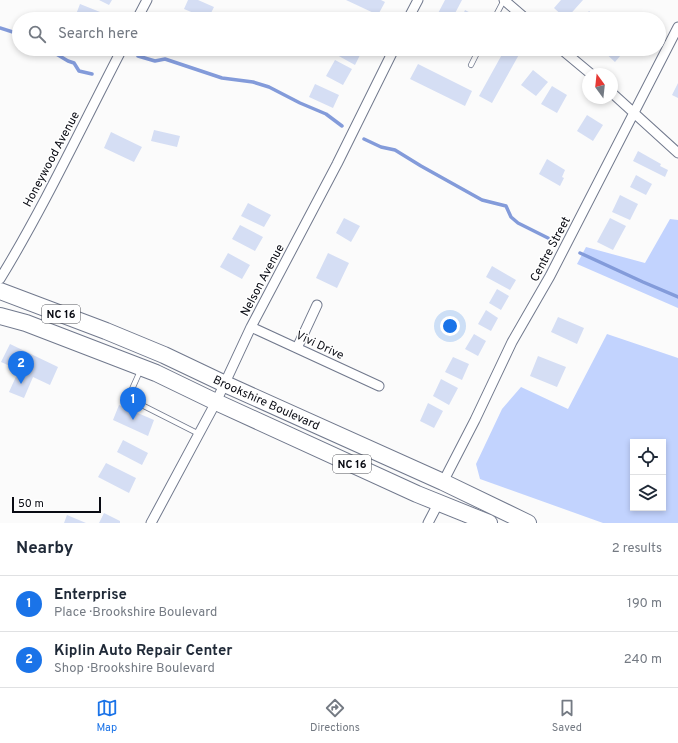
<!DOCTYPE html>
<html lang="en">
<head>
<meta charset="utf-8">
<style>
	body { margin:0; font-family:Overpass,sans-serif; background:#f6f6f7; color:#1f2937 }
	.controls { position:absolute; right:12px; bottom:12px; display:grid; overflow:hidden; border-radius:0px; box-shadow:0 2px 6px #0003 }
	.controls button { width:36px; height:36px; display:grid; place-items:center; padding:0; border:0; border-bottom:1px solid #e0e1e3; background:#fff; color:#1f2937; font:20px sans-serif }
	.compass { position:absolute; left:582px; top:68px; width:36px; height:36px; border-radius:50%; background:#fff; box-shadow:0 2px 6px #0003; rotate:345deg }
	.scale { position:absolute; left:12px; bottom:10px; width:89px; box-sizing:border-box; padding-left:4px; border:2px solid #090b13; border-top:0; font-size:11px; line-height:14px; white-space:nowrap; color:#090b13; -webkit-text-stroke:3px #fff; paint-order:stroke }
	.you { position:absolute; left:450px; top:326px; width:14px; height:14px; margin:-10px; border:3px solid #fff; border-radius:50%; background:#1a73e8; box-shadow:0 0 0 6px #1a73e833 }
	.badge { display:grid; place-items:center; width:26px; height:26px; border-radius:50%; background:#1a73e8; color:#fff; font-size:13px; font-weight:700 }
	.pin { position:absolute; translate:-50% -33px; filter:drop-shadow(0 1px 2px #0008) }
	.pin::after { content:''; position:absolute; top:21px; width:14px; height:12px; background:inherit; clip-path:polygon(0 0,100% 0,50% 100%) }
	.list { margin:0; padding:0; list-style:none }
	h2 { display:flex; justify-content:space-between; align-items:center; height:52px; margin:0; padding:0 16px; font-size:17px }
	h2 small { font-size:13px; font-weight:400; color:#747a83 }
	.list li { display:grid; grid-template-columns:26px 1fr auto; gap:12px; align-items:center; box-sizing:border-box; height:56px; padding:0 16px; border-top:1px solid #e0e1e3 }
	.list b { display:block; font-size:15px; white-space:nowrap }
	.list p { margin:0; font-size:13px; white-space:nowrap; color:#747a83 }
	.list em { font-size:13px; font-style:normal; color:#747a83 }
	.icon { flex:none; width:22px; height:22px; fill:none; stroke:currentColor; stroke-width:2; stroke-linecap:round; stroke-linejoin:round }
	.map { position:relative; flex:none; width:678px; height:523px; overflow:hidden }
	.search { position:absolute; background:#fff; box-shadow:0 2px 6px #0003; left:12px; right:12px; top:12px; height:44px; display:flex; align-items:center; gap:10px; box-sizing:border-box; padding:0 14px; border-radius:22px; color:#747a83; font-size:15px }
	.sheet { height:164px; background:#fff }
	nav { display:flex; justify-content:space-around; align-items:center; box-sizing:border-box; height:56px; border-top:1px solid #e0e1e3; background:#fff; font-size:11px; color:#747a83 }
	nav a { display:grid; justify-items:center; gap:2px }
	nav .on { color:#1a73e8 }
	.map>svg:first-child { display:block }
</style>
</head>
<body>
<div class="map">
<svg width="678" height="523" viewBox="0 0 678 523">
	<rect width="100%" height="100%" fill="#fbfbfb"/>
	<!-- green -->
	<path fill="#c2d3fe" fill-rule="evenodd" d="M670,219L678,220V308L577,264L586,247L645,263Z
		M607,334L678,358V523H603L480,479L476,464L502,409L521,387L568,409ZM633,442H663V508H633Z"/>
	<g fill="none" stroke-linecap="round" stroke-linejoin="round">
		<!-- stream -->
		<path stroke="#839bda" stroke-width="3.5" d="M0,28L19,34
			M48,49L68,61L74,63L79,71L92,74
			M138,56L155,61L165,59L222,78L253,82L269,87L300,103L326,114L342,126
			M364,139L381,147L395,150L421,166L482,200L506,206L511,217L518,223L548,238
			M580,253L643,282L678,297"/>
	</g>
	<!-- building -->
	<path fill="#d5def4" d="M99,0H112L109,5Z
		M188,0H198L214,7L208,19L184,9Z
		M346,0H381L385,2L378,15Z
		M445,0H462L452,19H435Z
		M561,0H583L566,19L554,8Z
		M80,4L105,14L103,19H80L75,17Z
		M465,10L482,19H461Z
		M589,11L598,19H582Z
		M341,49H363L355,65L337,55Z
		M505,49H518L521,51L492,103L479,96Z
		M601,49H626L615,62Z
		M335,60L352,69L343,85L326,76Z
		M418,64L472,91L465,106L410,79Z
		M533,70L548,82L536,96L521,85Z
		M678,83V98L672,95Z
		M315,84L339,95L333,108L309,97Z
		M552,86L567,95L557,113L541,104Z
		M587,115L603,125L593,141L577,131Z
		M154,130L180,136L177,147L151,141Z
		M111,132L142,147L134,162L104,148Z
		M638,151L661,164L660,166L668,170L665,177L633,161Z
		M547,159L565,170L562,177L564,178L560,186L539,174Z
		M636,175L652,184L646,195L630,187Z
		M620,195L638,204L630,220L612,212Z
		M248,203L271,215L264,227L241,216Z
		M344,218L360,226L351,242L336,233Z
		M610,218L626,226L613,250L597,242Z
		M240,225L263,237L255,251L232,239Z
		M228,253L250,265L242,279L220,267Z
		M328,253L349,263L337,288L316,278Z
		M492,266L516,280L510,290L486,277Z
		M497,289L509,296L501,310L489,303Z
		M486,310L498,318L491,331L478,324Z
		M558,317L584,328L577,344L551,332Z
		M474,334L486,341L478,356L465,349Z
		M10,344L58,367L50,385L33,377L24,398L9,392L19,370L1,362Z
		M538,356L566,367L557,387L530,376Z
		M453,357L469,364L462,380L445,372Z
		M441,379L458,388L449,405L433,396Z
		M428,403L443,411L434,428L420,421Z
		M119,405L154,420L148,436L113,420Z
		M123,440L148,453L142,465L117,452Z
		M106,463L136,478L129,493L98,477Z
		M104,513L120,521V523H99Z
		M67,515L86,523H64Z"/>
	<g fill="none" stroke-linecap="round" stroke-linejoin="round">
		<!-- service casing -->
		<g stroke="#71798d" stroke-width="6">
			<path id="service" d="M494,19L504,0
				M471,65L479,49
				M141,369L128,398L199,434"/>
		</g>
		<!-- minor casing -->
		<g stroke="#71798d" stroke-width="11">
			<path id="minor" d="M504,0L526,19
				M137,19L147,0
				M408,19L418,0
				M561,49L591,74
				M612,93L678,153
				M0,279C45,205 82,126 122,49
				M251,327L379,386
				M297,348L317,305
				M443,482L475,420L512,342L550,276L678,27
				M151,523L216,402L251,327L337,164L394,49
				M428,523L439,502"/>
		</g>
		<!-- trunk casing -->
		<g stroke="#71798d" stroke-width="18">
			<g id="trunk">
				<path id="s1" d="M0,291L106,331L164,355L225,384L443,482L528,523"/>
				<path d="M0,316L26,323L156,373L216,402L417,494L489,523"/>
			</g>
		</g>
		<!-- service -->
		<use href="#service" stroke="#fff" stroke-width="4.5"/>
		<!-- minor -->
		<use href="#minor" stroke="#fff" stroke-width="9"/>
		<!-- trunk -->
		<use href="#trunk" stroke="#fff" stroke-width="16"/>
	</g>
	<g text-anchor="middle" stroke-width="3" stroke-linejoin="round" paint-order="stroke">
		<!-- shield labels -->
		<g fill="#fff" stroke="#53545a" stroke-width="1">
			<rect x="42" y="305" width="38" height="18" rx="3"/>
			<rect x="333" y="455" width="38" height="18" rx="3"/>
		</g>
		<g font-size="11" font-weight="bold" fill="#090b13">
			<text x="61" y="318">NC 16</text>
			<text x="352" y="468">NC 16</text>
		</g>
		<!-- street labels -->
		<g font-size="12" fill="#090b13" stroke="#fff">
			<text transform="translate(51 159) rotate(-62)" y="4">Honeywood Avenue</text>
			<text transform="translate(550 249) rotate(-62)" y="4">Centre Street</text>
			<text transform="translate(262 280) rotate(-62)" y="4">Nelson Avenue</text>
			<text transform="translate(320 345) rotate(25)" y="4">Vivi Drive</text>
			<text dy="4" stroke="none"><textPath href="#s1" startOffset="289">Brookshire Boulevard</textPath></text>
		</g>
	</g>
</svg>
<div class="controls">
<button><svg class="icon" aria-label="locate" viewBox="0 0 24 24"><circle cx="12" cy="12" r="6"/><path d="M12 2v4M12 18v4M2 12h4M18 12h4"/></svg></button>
<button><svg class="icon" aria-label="layers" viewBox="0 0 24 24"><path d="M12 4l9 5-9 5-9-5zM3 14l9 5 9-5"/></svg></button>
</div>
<svg class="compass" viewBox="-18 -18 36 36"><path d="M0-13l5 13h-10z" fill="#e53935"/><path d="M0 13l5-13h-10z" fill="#747a83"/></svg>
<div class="scale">50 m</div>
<div class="you"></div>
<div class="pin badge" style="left:133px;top:420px">1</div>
<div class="pin badge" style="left:21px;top:384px">2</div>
<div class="search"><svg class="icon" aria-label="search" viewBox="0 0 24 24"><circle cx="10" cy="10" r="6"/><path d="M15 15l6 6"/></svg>Search here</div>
</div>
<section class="sheet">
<h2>Nearby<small>2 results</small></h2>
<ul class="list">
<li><span class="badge">1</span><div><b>Enterprise</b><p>Place · Brookshire Boulevard</p></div><em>190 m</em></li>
<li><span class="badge">2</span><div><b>Kiplin Auto Repair Center</b><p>Shop · Brookshire Boulevard</p></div><em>240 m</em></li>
</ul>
</section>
<nav>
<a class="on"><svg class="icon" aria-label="map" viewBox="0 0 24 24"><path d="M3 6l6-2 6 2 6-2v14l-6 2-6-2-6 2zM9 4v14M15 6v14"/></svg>Map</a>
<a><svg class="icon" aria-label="directions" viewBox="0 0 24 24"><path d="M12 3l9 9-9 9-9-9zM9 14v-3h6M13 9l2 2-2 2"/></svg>Directions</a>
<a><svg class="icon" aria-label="saved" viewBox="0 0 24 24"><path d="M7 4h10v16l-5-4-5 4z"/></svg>Saved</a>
</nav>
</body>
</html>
